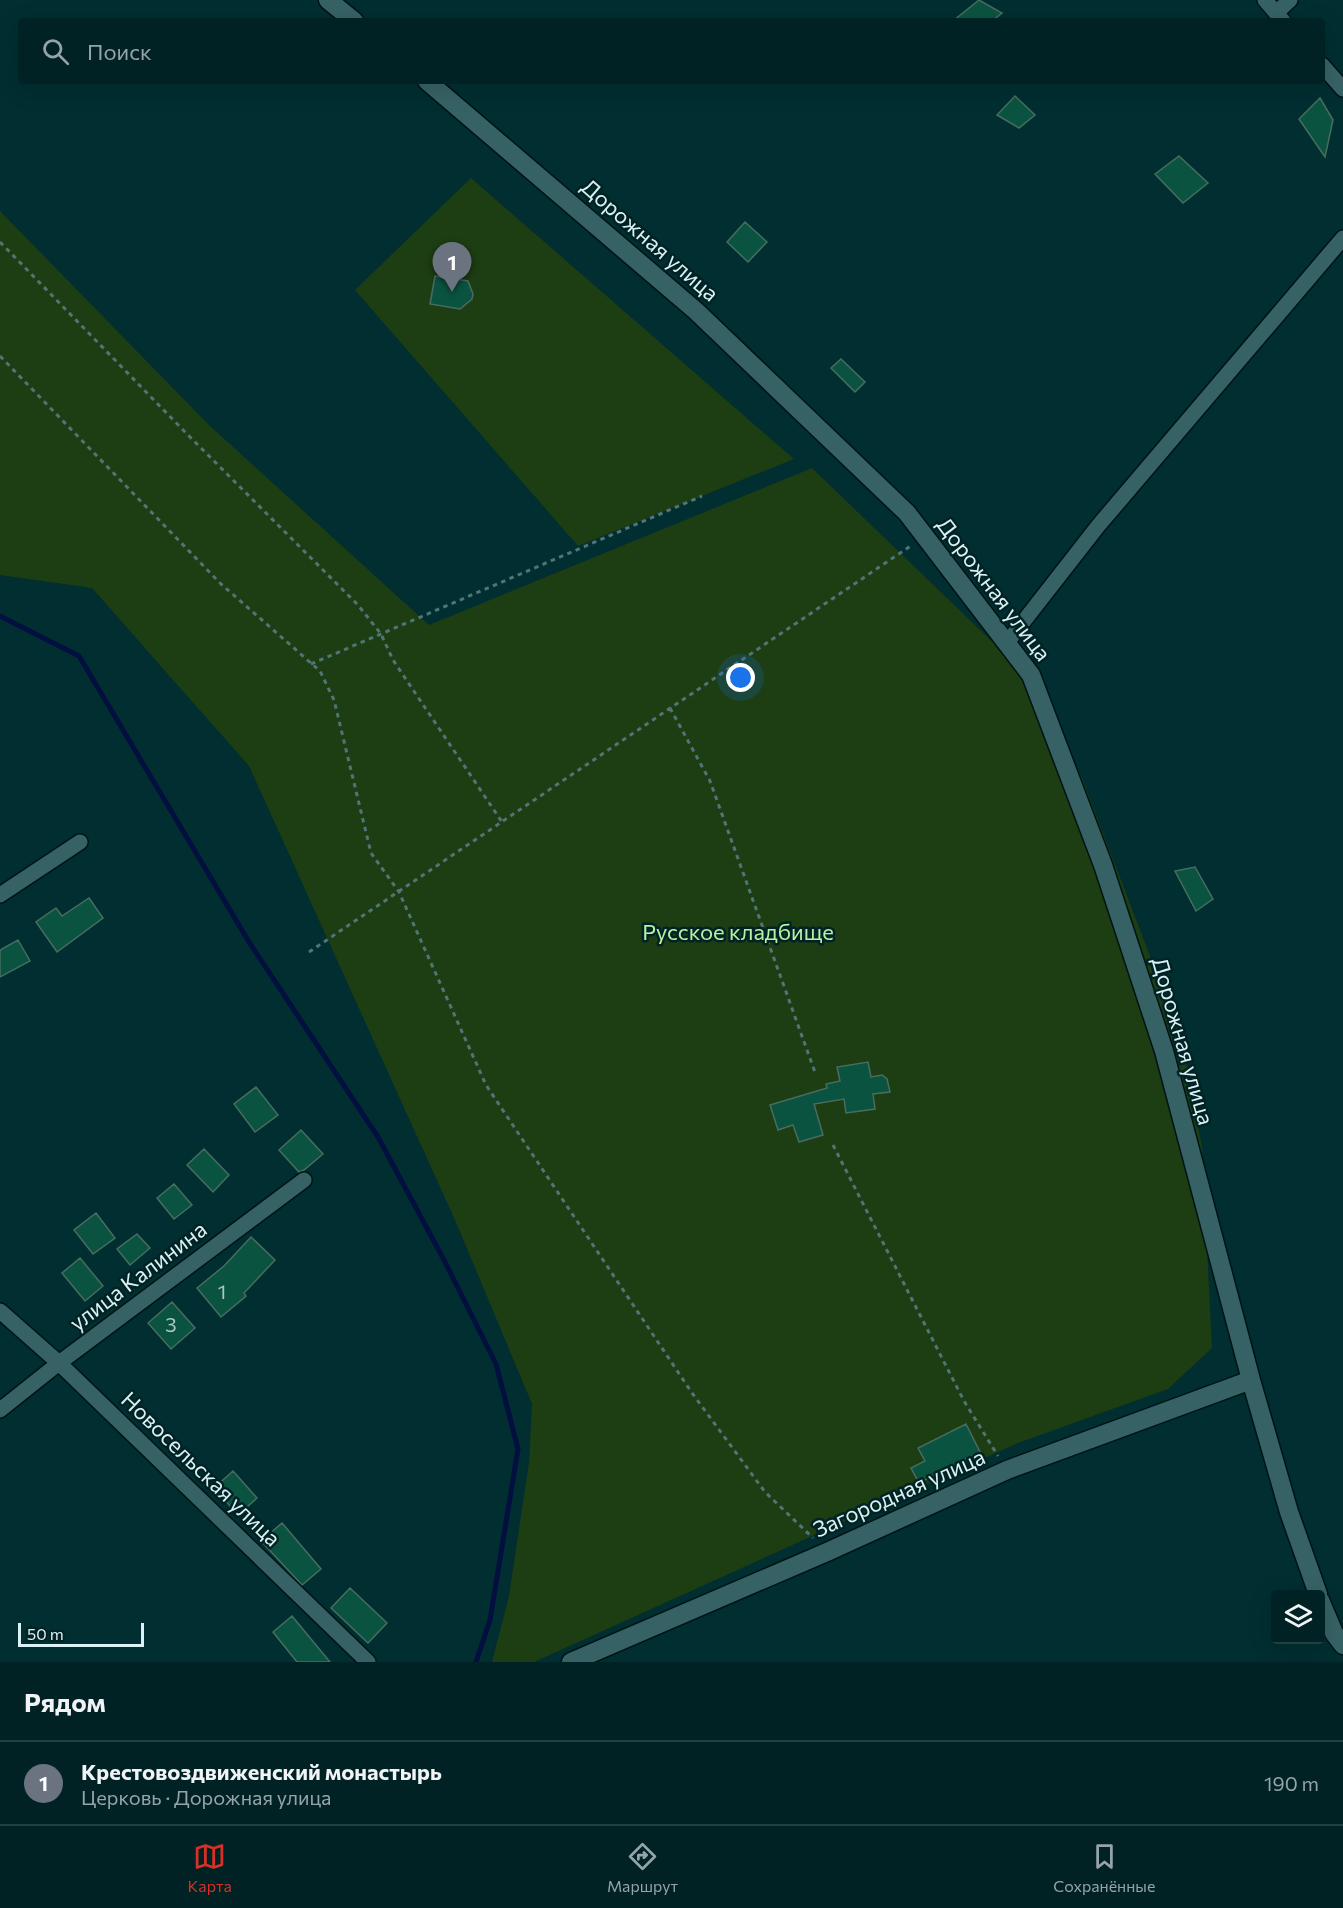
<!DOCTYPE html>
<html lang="ru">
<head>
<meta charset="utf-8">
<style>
	body { margin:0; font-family:Commissioner,sans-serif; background:#0e2f32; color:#f1f3f6 }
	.controls { position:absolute; right:18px; bottom:18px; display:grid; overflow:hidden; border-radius:6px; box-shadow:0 6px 24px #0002 }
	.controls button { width:54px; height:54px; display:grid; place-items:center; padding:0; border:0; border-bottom:2px solid #223f42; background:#002225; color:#f1f3f6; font:30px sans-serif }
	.scale { position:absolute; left:18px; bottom:15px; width:126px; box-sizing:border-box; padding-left:6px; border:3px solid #dbf2f4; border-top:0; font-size:16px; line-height:21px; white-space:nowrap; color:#dbf2f4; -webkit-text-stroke:4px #012325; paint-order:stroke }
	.you { position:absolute; left:741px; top:678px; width:21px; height:21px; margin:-15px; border:4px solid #fff; border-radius:50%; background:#1a73e8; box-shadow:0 0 0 9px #1a73e833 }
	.badge { display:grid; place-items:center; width:39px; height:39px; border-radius:50%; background:#d93025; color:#fff; font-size:20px; font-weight:700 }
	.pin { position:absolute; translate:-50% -50px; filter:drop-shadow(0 2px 3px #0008) }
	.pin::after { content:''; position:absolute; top:32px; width:21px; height:18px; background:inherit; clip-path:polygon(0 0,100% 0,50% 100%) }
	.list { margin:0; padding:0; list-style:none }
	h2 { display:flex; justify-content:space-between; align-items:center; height:78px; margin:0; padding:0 24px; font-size:26px }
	h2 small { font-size:20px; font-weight:400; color:#95a4a7 }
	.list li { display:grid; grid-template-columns:39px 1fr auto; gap:18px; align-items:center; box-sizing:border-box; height:84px; padding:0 24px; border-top:2px solid #223f42 }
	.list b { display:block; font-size:22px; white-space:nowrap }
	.list p { margin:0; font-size:20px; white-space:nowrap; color:#95a4a7 }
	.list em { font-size:20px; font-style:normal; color:#95a4a7 }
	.icon { flex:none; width:33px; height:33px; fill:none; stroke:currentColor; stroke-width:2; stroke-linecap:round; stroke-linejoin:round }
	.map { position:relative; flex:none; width:1343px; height:1662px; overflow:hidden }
	.search { position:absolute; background:#002225; box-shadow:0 6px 24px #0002; left:18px; right:18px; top:18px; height:66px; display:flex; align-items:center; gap:15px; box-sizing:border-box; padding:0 21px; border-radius:6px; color:#95a4a7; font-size:22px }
	.sheet { height:162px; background:#002225 }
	nav { display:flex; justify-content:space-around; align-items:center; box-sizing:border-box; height:84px; border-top:2px solid #223f42; background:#002225; font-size:16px; color:#95a4a7 }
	nav a { display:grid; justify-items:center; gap:3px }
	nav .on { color:#d93025 }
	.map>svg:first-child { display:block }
</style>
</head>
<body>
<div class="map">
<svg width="1343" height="1662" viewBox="0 0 1343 1662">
	<rect width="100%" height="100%" fill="#002e31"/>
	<!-- green -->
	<path fill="#1d3d13" d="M471,178L794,459L578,546L355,290Z
		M0,211L209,425L429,625L812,468L1029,677L1082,778L1182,1040L1202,1148L1212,1348L1168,1389L1018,1443L534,1662H492L509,1596L529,1462L532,1404L455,1220L249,766L92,588L0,575Z"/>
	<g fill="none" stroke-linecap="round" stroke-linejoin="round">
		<!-- stream -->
		<path stroke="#03103f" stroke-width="5" d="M0,616L79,656L249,942L378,1137L444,1260L496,1364L518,1449L490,1620L476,1662"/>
	</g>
	<!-- building -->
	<path fill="#0b5341" stroke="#486d60" stroke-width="1.5" d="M979,0L1002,13L992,21H953Z
		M1015,96L1035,115L1019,128L997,115Z
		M1320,98L1333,120L1325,157L1299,119Z
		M1179,156L1208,183L1183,203L1155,174Z
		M745,222L767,242L748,262L727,242Z
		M435,276L468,281L473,294L472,299L460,309L430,304Z
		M841,359L865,382L855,392L831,368Z
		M1195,867L1213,899L1196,911L1175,871Z
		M89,898L103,918L57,952L36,922L56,908L62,916Z
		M18,940L30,961L0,977V950Z
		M868,1062L871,1077L882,1075L887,1079L890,1092L873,1094L875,1109L846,1113L844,1099L814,1104L823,1135L799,1142L793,1125L778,1130L770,1105L827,1088L826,1084L840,1081L837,1067Z
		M256,1087L278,1115L255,1132L234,1104Z
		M301,1130L323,1154L304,1170L299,1172L279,1150Z
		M204,1149L229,1175L213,1192L187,1165Z
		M174,1184L192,1205L174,1219L157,1198Z
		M96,1213L115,1238L93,1254L74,1230Z
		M137,1234L150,1248L130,1265L117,1249Z
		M251,1237L275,1260L244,1293L246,1296L221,1317L197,1288L224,1266Z
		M80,1258L103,1286L85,1301L62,1273Z
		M172,1302L195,1328L171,1349L148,1323Z
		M966,1424L980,1452L919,1483L911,1468L925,1461L918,1448Z
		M233,1471L257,1498L238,1515L214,1488Z
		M282,1523L321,1569L302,1585L261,1541Z
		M350,1588L387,1623L368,1643L331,1608Z
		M292,1616L330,1662H297L273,1632Z"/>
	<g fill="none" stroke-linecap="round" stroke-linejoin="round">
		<!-- street casing -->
		<g stroke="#001415" stroke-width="18">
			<path id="street" d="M1265,0L1283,21
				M1276,13L1290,0
				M1322,65L1343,89
				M1006,644L1098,526L1343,238
				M0,895L80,842
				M0,1311L59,1363L368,1662
				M0,1410L59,1363L304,1180"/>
		</g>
		<!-- secondary casing -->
		<g stroke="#001415" stroke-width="21">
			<path id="secondary" d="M328,0L354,21
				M427,81L696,311L907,513L1031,675L1103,865L1164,1051L1251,1380L1289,1512L1318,1594
				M1320,1600L1334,1633L1343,1645
				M571,1662L827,1552L1007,1470L1251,1380"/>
		</g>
		<!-- path -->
		<path stroke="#4f7577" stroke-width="3" stroke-dasharray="4.5 4.5" stroke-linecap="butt" d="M0,242L187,434L358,605L381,634L393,660L502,822
			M0,356L221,584L320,671L334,700L371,853L399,892L486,1085L692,1393L765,1492L813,1538
			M311,664L702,496
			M670,708L710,781L816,1075
			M309,952L912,545
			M833,1145L964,1401L998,1456"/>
		<!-- street -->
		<use href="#street" stroke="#376265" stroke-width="15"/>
		<!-- secondary -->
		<use href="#secondary" stroke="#376265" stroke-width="18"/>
	</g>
	<g text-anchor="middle" stroke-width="5" stroke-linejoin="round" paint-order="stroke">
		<!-- number labels -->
		<g font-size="20" fill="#a7cac7">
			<text x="222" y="1299">1</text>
			<text x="171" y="1332">3</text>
		</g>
		<!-- street labels -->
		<g font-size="22" fill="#dbf2f4" stroke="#012325">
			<text transform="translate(650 240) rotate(41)" y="8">Дорожная улица</text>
			<text transform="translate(994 589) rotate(53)" y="8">Дорожная улица</text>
			<text transform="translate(1183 1041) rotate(74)" y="8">Дорожная улица</text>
			<text transform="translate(138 1276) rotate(-37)" y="8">улица Калинина</text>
			<text transform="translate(201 1469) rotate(44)" y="8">Новосельская улица</text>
			<text transform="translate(899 1493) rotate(-24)" y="8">Загородная улица</text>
		</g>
		<!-- park labels -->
		<g font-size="22" fill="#b5f2a2" stroke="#012325">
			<text x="738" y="940">Русское кладбище</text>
		</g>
	</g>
</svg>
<div class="controls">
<button><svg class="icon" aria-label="layers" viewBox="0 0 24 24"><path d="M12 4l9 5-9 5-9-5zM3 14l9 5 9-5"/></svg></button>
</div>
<div class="scale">50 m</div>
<div class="you"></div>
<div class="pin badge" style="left:452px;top:292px;background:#6b7280">1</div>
<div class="search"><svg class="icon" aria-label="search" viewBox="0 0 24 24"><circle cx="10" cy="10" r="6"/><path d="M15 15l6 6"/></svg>Поиск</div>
</div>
<section class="sheet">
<h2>Рядом<small></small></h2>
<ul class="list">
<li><span class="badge" style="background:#6b7280">1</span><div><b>Крестовоздвиженский монастырь</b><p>Церковь · Дорожная улица</p></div><em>190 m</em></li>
</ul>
</section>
<nav>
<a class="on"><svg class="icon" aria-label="map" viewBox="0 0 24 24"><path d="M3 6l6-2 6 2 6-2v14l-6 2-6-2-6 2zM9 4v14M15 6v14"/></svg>Карта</a>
<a><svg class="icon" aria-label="directions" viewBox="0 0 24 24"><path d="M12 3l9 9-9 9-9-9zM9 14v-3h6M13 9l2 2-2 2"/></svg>Маршрут</a>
<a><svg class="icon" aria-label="saved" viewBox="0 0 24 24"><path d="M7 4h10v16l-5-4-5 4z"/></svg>Сохранённые</a>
</nav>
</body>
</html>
